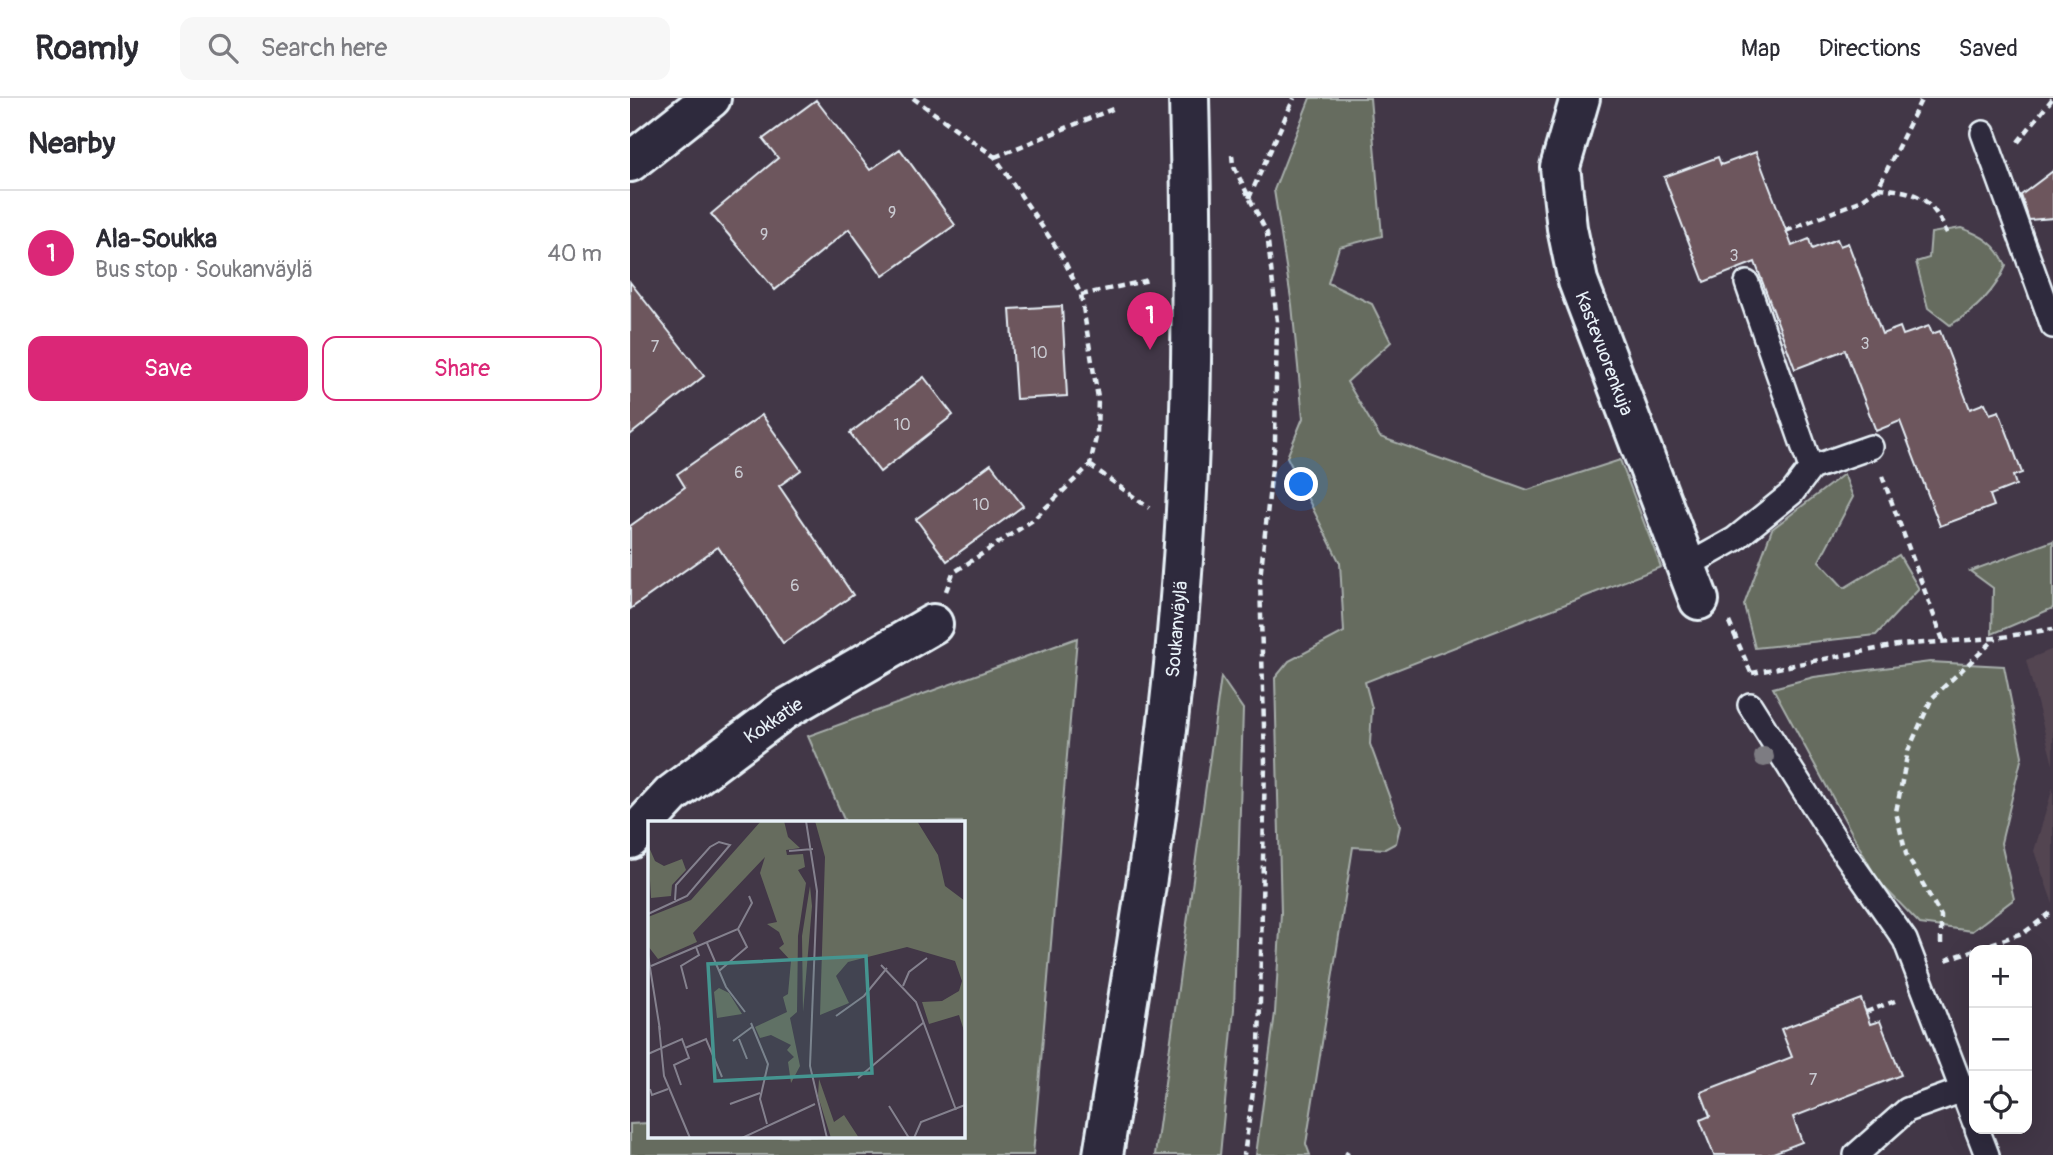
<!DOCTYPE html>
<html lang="en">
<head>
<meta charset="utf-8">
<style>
	body { margin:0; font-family:Pangolin,sans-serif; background:#f7f7f7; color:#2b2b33 }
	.controls { position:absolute; right:21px; bottom:21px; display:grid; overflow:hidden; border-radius:14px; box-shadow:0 7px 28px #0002 }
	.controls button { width:63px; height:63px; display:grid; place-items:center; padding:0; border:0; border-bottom:2px solid #e1e1e2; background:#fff; color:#2b2b33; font:35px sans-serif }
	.you { position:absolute; left:672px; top:387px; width:24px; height:24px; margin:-18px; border:5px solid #fff; border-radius:50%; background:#1a73e8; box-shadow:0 0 0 10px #1a73e833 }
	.badge { display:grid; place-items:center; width:46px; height:46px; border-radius:50%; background:#db2777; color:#fff; font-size:23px; font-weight:700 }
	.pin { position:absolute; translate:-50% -58px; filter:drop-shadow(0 2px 4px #0008) }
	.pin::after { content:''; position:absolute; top:37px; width:24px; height:21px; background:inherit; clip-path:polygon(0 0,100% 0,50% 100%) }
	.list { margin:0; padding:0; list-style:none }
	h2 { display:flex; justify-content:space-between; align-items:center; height:91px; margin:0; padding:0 28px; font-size:30px }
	h2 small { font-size:23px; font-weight:400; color:#7c7c81 }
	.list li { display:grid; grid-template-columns:46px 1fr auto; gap:21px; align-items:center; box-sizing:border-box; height:126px; padding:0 28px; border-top:2px solid #e1e1e2 }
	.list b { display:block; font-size:26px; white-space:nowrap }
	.list p { margin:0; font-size:23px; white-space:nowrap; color:#7c7c81 }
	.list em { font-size:23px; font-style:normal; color:#7c7c81 }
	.actions { display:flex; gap:14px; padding:21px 28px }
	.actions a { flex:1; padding:16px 0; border:2px solid #db2777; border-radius:14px; text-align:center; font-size:24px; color:#db2777 }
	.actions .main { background:#db2777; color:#fff }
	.icon { flex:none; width:38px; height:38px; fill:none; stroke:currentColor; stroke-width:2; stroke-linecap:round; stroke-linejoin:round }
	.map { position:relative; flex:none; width:1423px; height:1057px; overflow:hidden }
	header { display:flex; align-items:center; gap:42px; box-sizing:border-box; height:98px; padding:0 35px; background:#fff; border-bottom:2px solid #e1e1e2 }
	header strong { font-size:33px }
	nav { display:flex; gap:38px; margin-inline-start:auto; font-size:24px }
	.search { width:490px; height:63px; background:#f7f7f7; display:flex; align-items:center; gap:18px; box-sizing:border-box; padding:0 24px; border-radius:14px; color:#7c7c81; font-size:26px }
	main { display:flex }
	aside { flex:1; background:#fff }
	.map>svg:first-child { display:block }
</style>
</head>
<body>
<header>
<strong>Roamly</strong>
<div class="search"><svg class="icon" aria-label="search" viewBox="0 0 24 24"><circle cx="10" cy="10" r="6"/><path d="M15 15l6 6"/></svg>Search here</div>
<nav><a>Map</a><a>Directions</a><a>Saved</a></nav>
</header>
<main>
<aside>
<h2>Nearby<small></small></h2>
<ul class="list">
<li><span class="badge">1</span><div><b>Ala-Soukka</b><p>Bus stop · Soukanväylä</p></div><em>40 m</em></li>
</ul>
<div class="actions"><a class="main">Save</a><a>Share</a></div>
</aside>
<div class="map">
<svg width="1423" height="1057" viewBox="0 0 1423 1057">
	<rect width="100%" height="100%" fill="#423747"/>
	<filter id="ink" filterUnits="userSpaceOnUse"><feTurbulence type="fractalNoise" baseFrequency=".0143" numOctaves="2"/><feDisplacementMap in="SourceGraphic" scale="14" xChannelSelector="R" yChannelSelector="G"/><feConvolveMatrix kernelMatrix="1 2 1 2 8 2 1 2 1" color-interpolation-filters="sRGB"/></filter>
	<g filter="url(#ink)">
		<!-- built -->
		<path fill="#524451" d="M1423,551V667L1396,562Z
			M1423,689V806L1404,753Z"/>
		<!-- green -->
		<path fill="#666c5e" stroke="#a7aeab" stroke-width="2" d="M680,0H740L752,138L709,149L698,185L742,206L761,244L717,284L750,339L898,392L990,362L1031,469L735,584L742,610L740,646L770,728L766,745L755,751L723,749L676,1046L680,1057H626L645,915L651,815L645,580L659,563L714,534L710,465L657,359L673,320L662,207L644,92Z
			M1331,130C1352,137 1368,147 1376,168C1364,195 1345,213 1320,227L1298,210L1286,164L1299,160L1301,135Z
			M1214,376L1223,399L1189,463L1214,490L1269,457L1289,491L1246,537L1125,550L1114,507L1142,431Z
			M1423,443V510L1362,536L1363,490L1340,473Z
			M447,540L403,1057H0V1026L19,1025V1038H332V724H215L178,638Z
			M1300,564L1374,568L1392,658L1371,745L1384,801L1342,833L1290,826L1248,783L1143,590L1184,579Z
			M591,579L613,611L604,911L590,1057H525Z"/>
		<!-- building -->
		<path fill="#6d565d" stroke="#e8f1f8" stroke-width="2" d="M186,2L240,72L270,51L325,127L253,178L219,131L145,192L81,116L148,60L133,41Z
			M1126,54L1162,148L1179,141L1182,151L1207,141L1210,148L1218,145L1252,236L1270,229L1273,237L1299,228L1302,236L1310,233L1340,311L1355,305L1360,316L1369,313L1392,375L1383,378L1386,387L1360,397L1364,408L1310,428L1270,323L1246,333L1215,252L1165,271L1125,164L1074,184L1034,79L1088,59L1091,67Z
			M1423,73V120L1399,122L1391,97Z
			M0,184L74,278L0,337Z
			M432,208L437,298L386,301L380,211Z
			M294,279L323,317L250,374L220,335Z
			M132,317L171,372L149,388L223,497L153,545L88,449L0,511V428L55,389L47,376Z
			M361,366L393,408L317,463L286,421Z
			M1231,901L1240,926L1250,923L1271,977L1163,1019L1172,1044L1138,1057H1084L1070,1022L1080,1018L1071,994L1162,959L1151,931Z"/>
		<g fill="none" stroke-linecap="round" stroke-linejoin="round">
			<!-- lane casing -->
			<g stroke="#e8f1f8" stroke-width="28">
				<path id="lane" d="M1353,35L1423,228
					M1117,185L1181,370
					M1057,468L1105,441L1162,395L1181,370L1241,349
					M1120,607L1206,743L1275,842L1344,1023
					M1347,1031L1357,1057
					M1226,1057L1277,1012L1333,992"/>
			</g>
			<!-- street casing -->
			<g stroke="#e8f1f8" stroke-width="44">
				<path id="street" d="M950,0L930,69L937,130L948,183L1069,502
					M0,64L81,0
					M0,741L42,696L154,612L303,526"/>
			</g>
			<!-- primary casing -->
			<g stroke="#e8f1f8" stroke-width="44">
				<path id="primary" d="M473,1057C502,876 534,695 549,512C564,343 563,170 559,0"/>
			</g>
			<!-- path -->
			<path stroke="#e8f1f8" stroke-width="4.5" stroke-dasharray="7 5" stroke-linecap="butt" d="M283,0L365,59L432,158L451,197L468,300L467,335L460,367L403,422L323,475L316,493
				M1388,44L1423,0
				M602,57L603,67L637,135L647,223L645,343L630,481L635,665L629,951L614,1057
				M365,59L485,10
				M1248,90C1286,93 1300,98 1317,135
				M619,100L664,0
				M1156,133L1230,103L1248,90L1292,0
				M451,197L519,182
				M460,367L519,410
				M1252,378L1313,542
				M1099,524L1122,577
				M1122,575L1267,547L1366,540L1423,531
				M1311,846V818L1276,756L1266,714L1278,653L1302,600L1366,540
				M1316,862L1395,834L1423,813
				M1236,914L1265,903
				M716,1057L718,1054"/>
			<!-- lane -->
			<use href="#lane" stroke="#2f2a3d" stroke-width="23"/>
			<!-- street -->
			<use href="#street" stroke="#2f2a3d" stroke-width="38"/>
			<!-- primary -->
			<use href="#primary" stroke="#2f2a3d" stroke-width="38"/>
		</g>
		<!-- trees -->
		<circle fill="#7d7c82" cx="1134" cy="659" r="10"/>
	</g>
	<g text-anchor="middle" stroke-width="5" stroke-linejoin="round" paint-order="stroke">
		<!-- number labels -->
		<g font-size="16" fill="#c9cad1">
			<text x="262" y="120">9</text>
			<text x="134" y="142">9</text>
			<text x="1104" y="163">3</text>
			<text x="1235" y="251">3</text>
			<text x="25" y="254">7</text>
			<text x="409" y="260">10</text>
			<text x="272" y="332">10</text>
			<text x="109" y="380">6</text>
			<text x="351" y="412">10</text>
			<text x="165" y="493">6</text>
			<text x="1183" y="987">7</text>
		</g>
		<!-- street labels -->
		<g font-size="19" fill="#e8f1f8" stroke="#2f2a3d">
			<text transform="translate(975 255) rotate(69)" y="7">Kastevuorenkuja</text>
			<text transform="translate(546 531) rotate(-85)" y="7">Soukanväylä</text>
			<text transform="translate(143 622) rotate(-34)" y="7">Kokkatie</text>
		</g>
	</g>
	<!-- overview -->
	<g transform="translate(18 723)">
		<rect width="317" height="317" fill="#423747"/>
		<path d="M113,0H136L140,16L152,27L138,29L139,34L155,33L157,46L150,49L158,62L150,115L149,191L142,197L152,245L143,262L140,241L146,236L139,229L143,224L123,214L112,217L107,206L139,191L135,176L140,173L143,140L131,127L136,123L131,111L119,103L129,101L112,52L117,36L45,112L49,121L10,138L0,125V96L43,79ZM167,0H269L290,34L297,65L317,80V213L311,194L281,203L274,181L294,180L311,170L314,160L307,140L259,126L200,141L188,155L201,182L172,194L177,36ZM0,24L7,40L16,45L34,38L38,49L24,64L23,75L3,77ZM162,65L164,85L155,191L154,115ZM71,167L81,172L94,193L69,197L66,171ZM171,258L186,301L196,294L211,317H183L170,275Z" fill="#666c5e"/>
		<path fill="none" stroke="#84818e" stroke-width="2" d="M158,0L169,70L162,245L179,317M141,30L165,28M0,93L39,75L82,24L71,21L62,26L28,64L27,79M59,122L78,166L97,191M0,134L12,209M233,144L268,181L308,289M3,145L90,108L104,82L101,75M71,150L99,126L90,108M255,165L261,151L279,137M39,168L33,145L51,134L48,126M188,195L216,175L239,147M103,202L120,243L112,278L119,303M11,205L16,255L42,317M91,218L99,238M85,220L104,206M37,227L58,218L74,256M0,233L34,218L41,237L26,244L33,264M210,257L275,202M2,268L4,274L20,268M82,283L112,272M241,285L261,317M94,317L167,283M266,317L273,301L317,284"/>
		<path fill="#459590" fill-opacity="0.15" stroke="#459590" stroke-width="3.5" d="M218,135L224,252L67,260L60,143Z"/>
		<rect width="317" height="317" fill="none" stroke="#e8f1f8" stroke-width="3.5"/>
	</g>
</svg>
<div class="controls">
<button>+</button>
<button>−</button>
<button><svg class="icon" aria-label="locate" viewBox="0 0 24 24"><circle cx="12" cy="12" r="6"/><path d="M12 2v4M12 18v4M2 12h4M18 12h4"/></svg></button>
</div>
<div class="you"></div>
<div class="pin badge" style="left:520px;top:252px">1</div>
</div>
</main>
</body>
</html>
